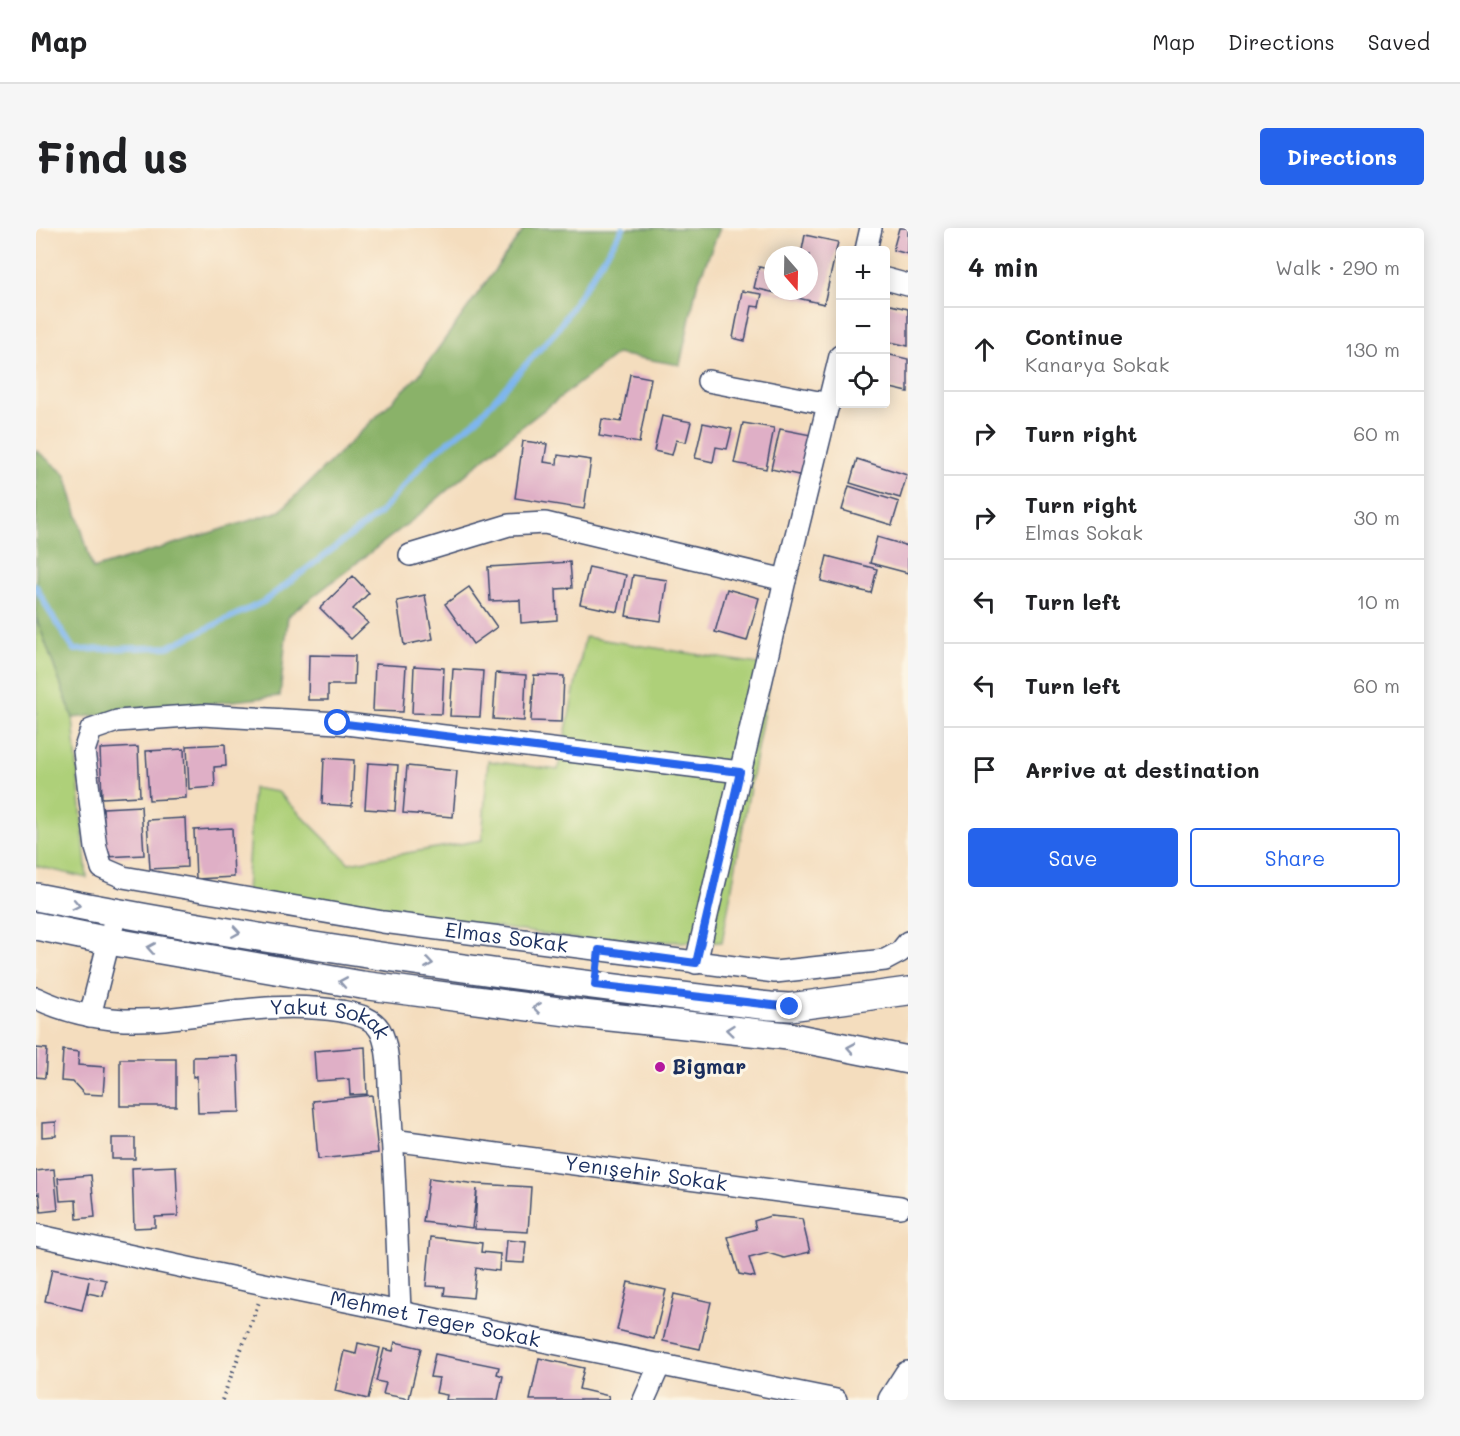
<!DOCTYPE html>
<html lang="en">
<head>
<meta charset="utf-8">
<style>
	body { margin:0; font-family:Mali,sans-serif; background:#f6f6f6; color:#202124 }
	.controls { position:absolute; right:18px; top:18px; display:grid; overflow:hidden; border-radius:6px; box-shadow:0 3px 15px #0003 }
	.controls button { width:54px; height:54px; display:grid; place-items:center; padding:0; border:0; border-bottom:2px solid #e0e0e0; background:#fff; color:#202124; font:30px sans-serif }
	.compass { position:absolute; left:728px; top:18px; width:54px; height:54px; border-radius:50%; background:#fff; box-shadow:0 3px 15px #0003; rotate:160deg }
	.stop { position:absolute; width:18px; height:18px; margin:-14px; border:4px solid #2563eb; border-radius:50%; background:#fff }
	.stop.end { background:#2563eb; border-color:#fff; box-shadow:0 2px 6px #0008 }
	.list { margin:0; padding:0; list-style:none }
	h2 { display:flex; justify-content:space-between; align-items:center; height:78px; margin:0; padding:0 24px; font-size:26px }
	h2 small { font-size:20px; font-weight:400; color:#757577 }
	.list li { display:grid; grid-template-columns:39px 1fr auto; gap:18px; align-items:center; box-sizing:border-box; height:84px; padding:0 24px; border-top:2px solid #e0e0e0 }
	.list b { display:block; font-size:22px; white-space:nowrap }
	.list p { margin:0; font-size:20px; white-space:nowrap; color:#757577 }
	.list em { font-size:20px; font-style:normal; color:#757577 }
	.actions { display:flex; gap:12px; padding:18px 24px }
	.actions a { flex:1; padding:14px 0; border:2px solid #2563eb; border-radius:6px; text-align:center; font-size:21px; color:#2563eb }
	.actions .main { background:#2563eb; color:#fff }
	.icon { flex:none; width:33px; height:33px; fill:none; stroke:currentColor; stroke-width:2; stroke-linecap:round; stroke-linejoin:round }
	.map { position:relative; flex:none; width:872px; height:1172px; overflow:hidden; border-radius:6px }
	header { display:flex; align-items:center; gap:36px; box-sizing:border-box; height:84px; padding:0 30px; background:#fff; border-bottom:2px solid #e0e0e0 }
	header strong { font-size:28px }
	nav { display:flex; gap:33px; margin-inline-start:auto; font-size:21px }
	.intro { display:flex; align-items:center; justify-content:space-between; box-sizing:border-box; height:144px; padding:0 36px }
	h1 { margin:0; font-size:42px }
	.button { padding:15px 27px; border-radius:6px; background:#2563eb; color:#fff; font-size:21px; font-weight:700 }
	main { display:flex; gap:36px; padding:0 36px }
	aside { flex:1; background:#fff; border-radius:6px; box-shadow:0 3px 15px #0003 }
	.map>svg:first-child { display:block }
</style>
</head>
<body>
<header>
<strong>Map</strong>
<nav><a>Map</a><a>Directions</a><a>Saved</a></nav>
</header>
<div class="intro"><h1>Find us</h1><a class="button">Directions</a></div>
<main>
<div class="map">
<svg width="872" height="1172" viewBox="0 0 872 1172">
	<rect width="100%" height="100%" fill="#fcf5e5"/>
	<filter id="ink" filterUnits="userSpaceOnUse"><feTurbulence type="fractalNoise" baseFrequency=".0167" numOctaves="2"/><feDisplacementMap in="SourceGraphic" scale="12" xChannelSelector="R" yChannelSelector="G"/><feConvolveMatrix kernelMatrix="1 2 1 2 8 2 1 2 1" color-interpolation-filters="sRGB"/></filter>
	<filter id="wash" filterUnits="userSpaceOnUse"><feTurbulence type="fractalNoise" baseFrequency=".008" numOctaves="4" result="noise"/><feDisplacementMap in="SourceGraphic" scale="24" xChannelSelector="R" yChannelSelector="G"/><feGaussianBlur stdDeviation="1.35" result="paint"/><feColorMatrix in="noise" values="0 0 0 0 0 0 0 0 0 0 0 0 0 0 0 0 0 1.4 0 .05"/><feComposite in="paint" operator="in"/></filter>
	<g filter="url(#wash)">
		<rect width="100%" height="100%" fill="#f4ddbe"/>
		<!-- green -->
		<path fill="#aed079" stroke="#64806c" stroke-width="1.5" d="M0,389L37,490L51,650L0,638Z
			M549,409L736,438L686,714L555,713L210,663L217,560L242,564L313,635L446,612L452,533L522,542Z"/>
		<!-- forest -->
		<path fill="#8ab269" stroke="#527064" stroke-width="1.5" d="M489,0H684L661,57L644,137L581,126L479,204L379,290L252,388L244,468L37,490L0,389V222L30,247L57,341L244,283L383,147Z"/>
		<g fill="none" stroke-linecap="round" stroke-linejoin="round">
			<!-- stream -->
			<path stroke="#7eb6ee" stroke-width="6" d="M0,358L13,383L38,422L132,419L227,374L343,286L394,228L440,192L521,102L587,0"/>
		</g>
		<g id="blocks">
			<!-- building -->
			<path fill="#dfafc6" d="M863,0H872V26L857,22Z
				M769,7L802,14L788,76L718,60L723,39L737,42V63H773V27H765Z
				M706,63L726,66L723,79L716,78L709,113L697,110Z
				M850,76L872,81V118L850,113Z
				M850,126L872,131V164L850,159Z
				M594,146L615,150L603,215L563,208L566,191L585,194Z
				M626,188L655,194L650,214L640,212L636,227L618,223Z
				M667,195L696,201L691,221L680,219L677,234L659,230Z
				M707,195L738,200L730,241L698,235Z
				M744,201L775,207L767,248L735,241Z
				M487,213L511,216L508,234L521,236L522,227L555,232L548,281L479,270Z
				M821,231L871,247L864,270L814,255Z
				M813,258L863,274L856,297L806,282Z
				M841,309L872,318V345L834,335Z
				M791,328L841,341L835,365L785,353Z
				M534,334L536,360L520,361L521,392L485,395L484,372L454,373L452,339Z
				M553,339L590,347L582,384L544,376Z
				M597,347L631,352L625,393L590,388Z
				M317,348L333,365L317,381L332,395L315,411L284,380Z
				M433,359L461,399L437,416L409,376Z
				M691,361L723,370L711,413L679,404Z
				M389,367L397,411L368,417L361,373Z
				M273,427L319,428L318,457H292V472H272Z
				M339,436L370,438L367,484L337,483Z
				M378,438L408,440L406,486L376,485Z
				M417,441L447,443L444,489L414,488Z
				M460,445L490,447L488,493L457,491Z
				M498,447L528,448L526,494L495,493Z
				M189,516L190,538L178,539L179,559L153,561L151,518Z
				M102,519L104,568L66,570L64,521Z
				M148,521L150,570L113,572L110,523Z
				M288,530L318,532L316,578L286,576Z
				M332,535L362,537L359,583L329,581Z
				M371,538L421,543L417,589L367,585Z
				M105,578L108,627L70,629L67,580Z
				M149,590L151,639L114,641L111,592Z
				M196,600L198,649L160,651L158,602Z
				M329,819L331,866L314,867L313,851L280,853L278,823Z
				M0,820L11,821L9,850L0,849Z
				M27,822L43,824L42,837L69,839L67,867L48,866L37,854L25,853Z
				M202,828L204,884L162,885L161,848L157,849V829Z
				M84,831H140V878H84Z
				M336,867L342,925L282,931L277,873Z
				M20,894V908L6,909V895Z
				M76,910H99V931H76Z
				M140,938L142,988L119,989V999L98,1000L96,940Z
				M18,941L22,982L5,984L3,965L0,966V943Z
				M55,947L59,989L41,991L40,972L24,973L22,950Z
				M393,950L441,956L495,959L492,1004L439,1001L441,961L436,1000L387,994Z
				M734,988L766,991L774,1024L748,1030L732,1025L713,1030L719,1049L703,1046L692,1009L720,1001L718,993Z
				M395,1009L446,1015L445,1024L464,1026L463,1043L440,1040L437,1070L408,1067L409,1059L390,1058Z
				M471,1012L490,1014L488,1035L469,1034Z
				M16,1041L70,1052L67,1068L51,1065L53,1053L46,1082L9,1073Z
				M592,1054L630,1062L618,1111L581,1102Z
				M638,1066L675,1074L664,1121L627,1113Z
				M359,1114L385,1120L373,1171L347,1166L350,1155L340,1153L348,1121L357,1123Z
				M322,1115L344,1120L332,1171L299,1163L308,1123L320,1126Z
				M399,1126L463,1139L461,1146L467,1148L462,1172H410L411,1167L400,1165L403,1150L394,1149Z
				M503,1130L548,1140L543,1161L573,1168L572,1172H494Z"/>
		</g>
	</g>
	<g filter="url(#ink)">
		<use href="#blocks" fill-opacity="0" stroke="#3c496c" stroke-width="1.5"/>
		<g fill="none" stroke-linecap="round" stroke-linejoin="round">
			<!-- minor casing -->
			<g stroke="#3c496c" stroke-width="24">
				<g id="minor">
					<path d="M830,22L835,0"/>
					<path d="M850,51L872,57"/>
					<path d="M672,153L793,176"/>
					<path d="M374,327L473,297L509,295L749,352"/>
					<path id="s1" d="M704,544L302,495L166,487L81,493L55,502L48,523L60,620L66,640L87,649L347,694L739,744L849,732L864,724L872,714"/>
					<path d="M660,735L749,352L804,128"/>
					<path id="s2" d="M0,770C27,783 57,790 88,792C101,792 115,792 128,791C188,785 245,773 305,783C320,786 339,789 346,806C354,826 352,853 354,874C359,943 361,1013 364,1083"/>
					<path d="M54,788L80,685"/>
					<path id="s3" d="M356,912L864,979"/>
					<path id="s4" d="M0,1007C266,1066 533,1118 800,1172"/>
					<path d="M608,1172L624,1136"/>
				</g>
			</g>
			<!-- tertiary casing -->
			<g stroke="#3c496c" stroke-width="30">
				<path id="tertiary" d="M0,669C243,717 488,751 734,778L754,779L872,763
					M0,698L73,713L326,757L546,786L752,808L872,832
					M856,1172L872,1147"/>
			</g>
			<!-- path -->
			<path stroke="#3c496c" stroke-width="4" stroke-dasharray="1.5 4.5" stroke-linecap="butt" d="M186,1172L223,1074"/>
			<!-- minor -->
			<use href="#minor" stroke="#fff" stroke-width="21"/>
			<!-- tertiary -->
			<use href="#tertiary" stroke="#fff" stroke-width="27"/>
		</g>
		<!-- one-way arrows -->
		<defs><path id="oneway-chevron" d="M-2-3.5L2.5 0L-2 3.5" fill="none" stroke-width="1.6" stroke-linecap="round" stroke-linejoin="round" transform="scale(1.5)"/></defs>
		<g stroke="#8d97ae">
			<use href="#oneway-chevron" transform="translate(40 677) rotate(11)"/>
			<use href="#oneway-chevron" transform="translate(200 704) rotate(9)"/>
			<use href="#oneway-chevron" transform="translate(115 720) rotate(-170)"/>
			<use href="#oneway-chevron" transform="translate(393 735) rotate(8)"/>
			<use href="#oneway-chevron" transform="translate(307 754) rotate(-170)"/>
			<use href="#oneway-chevron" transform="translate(501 780) rotate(-172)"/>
			<use href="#oneway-chevron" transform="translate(694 802) rotate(-174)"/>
			<use href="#oneway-chevron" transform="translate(815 820) rotate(-170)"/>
		</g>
	</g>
	<g fill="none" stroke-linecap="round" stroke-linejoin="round" filter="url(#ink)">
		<!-- route -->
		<path stroke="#2563eb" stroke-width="8" d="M302,495L704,544L660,735L563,722L559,757L754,779"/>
	</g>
	<!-- markers -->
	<circle fill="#b5179e" stroke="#fcf5e5" stroke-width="2" cx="624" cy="839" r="6"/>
	<g text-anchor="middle" stroke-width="6" stroke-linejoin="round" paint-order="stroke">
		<!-- street labels -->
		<g font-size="21" fill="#1b2f5e" stroke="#fcf5e5">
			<text dy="7" stroke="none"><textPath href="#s1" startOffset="1206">Elmas Sokak</textPath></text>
			<text dy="7" stroke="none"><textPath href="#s2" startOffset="300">Yakut Sokak</textPath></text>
			<text dy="7" stroke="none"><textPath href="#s3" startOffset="256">Yenışehir Sokak</textPath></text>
			<text dy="7" stroke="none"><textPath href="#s4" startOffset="408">Mehmet Teger Sokak</textPath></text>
		</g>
		<!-- poi labels -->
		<g font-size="21" font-weight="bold" fill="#1b2f5e" stroke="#fcf5e5" text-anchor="start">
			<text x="636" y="846">Bigmar</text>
		</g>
	</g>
</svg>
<div class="controls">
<button>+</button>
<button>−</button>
<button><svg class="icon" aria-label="locate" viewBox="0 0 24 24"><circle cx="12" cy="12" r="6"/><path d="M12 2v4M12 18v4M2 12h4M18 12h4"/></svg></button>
</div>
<svg class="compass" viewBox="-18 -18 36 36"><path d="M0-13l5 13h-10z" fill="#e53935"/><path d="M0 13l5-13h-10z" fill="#757577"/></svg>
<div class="stop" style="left:302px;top:495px"></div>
<div class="stop end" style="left:754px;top:779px"></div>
</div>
<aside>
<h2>4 min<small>Walk · 290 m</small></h2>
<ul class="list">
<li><svg class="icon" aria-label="ahead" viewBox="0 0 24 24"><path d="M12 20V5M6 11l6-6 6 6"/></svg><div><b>Continue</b><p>Kanarya Sokak</p></div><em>130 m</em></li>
<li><svg class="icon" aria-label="right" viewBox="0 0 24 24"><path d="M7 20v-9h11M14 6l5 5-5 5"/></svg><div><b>Turn right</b></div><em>60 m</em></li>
<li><svg class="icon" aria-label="right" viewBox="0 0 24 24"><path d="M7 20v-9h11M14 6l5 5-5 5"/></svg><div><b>Turn right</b><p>Elmas Sokak</p></div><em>30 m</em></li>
<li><svg class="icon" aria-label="left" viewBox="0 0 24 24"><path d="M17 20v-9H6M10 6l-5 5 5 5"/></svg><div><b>Turn left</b></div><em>10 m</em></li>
<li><svg class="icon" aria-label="left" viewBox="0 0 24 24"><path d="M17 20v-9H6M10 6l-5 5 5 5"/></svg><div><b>Turn left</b></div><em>60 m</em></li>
<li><svg class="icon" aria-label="arrive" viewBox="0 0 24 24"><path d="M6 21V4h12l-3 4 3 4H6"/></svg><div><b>Arrive at destination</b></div></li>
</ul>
<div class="actions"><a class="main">Save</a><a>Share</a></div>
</aside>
</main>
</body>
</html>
